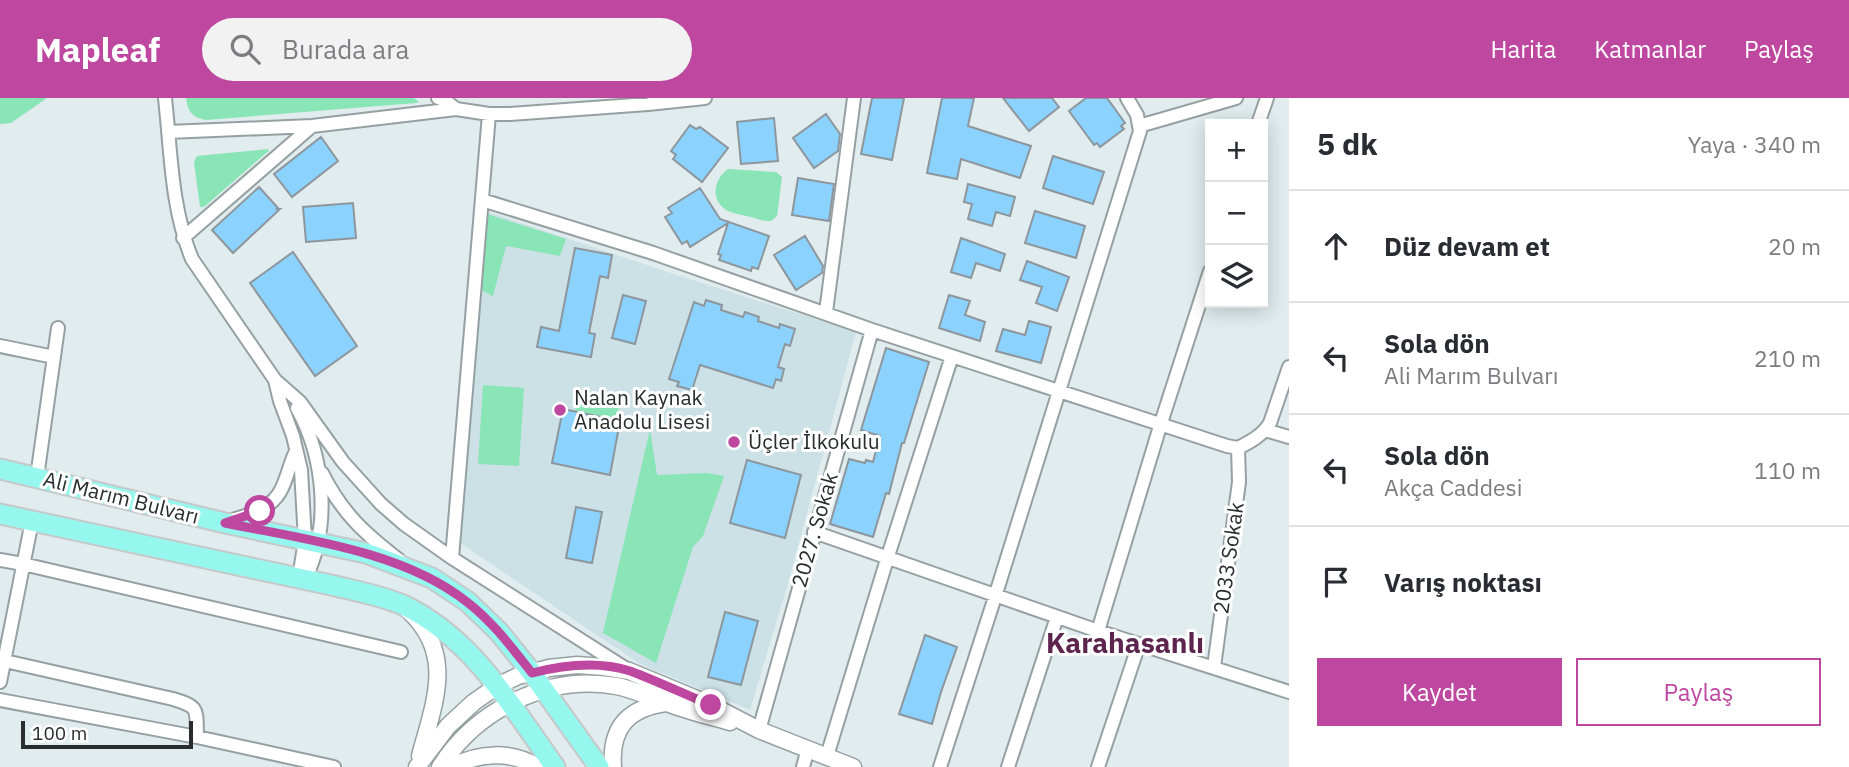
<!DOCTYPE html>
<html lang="tr">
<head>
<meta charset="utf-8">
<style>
	body { margin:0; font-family:"IBM Plex Sans",sans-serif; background:#f2f2f3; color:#2b2b33 }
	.controls { position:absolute; right:21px; top:21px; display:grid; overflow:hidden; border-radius:0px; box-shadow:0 4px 18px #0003 }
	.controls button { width:63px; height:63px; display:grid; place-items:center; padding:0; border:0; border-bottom:2px solid #e1e1e2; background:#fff; color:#2b2b33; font:35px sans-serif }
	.scale { position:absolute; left:21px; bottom:18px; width:172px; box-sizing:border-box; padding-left:7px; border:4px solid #292d2e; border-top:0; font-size:19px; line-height:24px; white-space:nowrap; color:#292d2e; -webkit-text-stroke:5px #fff; paint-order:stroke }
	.stop { position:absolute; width:21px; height:21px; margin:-16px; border:5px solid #be48a0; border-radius:50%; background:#fff }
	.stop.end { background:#be48a0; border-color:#fff; box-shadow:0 2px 7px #0008 }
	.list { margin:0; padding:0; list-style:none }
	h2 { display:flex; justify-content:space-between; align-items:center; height:91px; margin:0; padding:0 28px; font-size:30px }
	h2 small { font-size:23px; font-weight:400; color:#7c7c81 }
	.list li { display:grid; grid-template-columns:46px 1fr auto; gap:21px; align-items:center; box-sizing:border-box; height:112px; padding:0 28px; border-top:2px solid #e1e1e2 }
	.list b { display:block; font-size:26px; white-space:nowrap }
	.list p { margin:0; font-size:23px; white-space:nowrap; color:#7c7c81 }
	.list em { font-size:23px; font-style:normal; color:#7c7c81 }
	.actions { display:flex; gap:14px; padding:21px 28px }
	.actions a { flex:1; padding:16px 0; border:2px solid #be48a0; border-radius:0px; text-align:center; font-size:24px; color:#be48a0 }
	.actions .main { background:#be48a0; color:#fff }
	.icon { flex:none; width:38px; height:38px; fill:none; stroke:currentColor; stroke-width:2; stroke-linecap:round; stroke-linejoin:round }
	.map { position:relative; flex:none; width:1289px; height:669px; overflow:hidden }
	header { display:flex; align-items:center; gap:42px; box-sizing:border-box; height:98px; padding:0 35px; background:#be48a0; color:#fff }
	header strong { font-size:33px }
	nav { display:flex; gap:38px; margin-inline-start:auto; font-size:24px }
	.search { width:490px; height:63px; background:#f2f2f3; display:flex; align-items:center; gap:18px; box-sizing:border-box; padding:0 24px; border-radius:38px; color:#7c7c81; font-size:26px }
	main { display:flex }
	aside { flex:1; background:#fff }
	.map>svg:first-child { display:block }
</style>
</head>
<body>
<header>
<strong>Mapleaf</strong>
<div class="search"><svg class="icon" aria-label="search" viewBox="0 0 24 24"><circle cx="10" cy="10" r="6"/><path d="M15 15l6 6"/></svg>Burada ara</div>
<nav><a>Harita</a><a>Katmanlar</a><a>Paylaş</a></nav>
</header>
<main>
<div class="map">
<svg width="1289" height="669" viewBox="0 0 1289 669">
	<rect width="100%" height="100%" fill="#e0ecee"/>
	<!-- built -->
	<path fill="#cce1e6" d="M485,113L680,178L856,234L789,482L750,612L640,566L460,445Z"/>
	<!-- green -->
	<path fill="#89e4b6" d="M0,0H47L11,25L0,26Z
		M186,0H414L419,4L416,5L206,22C192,19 188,14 186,0Z
		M268,51L269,53L266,55L204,109H200L194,64L197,58Z
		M728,71L776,74L782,79L777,118C773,121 773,123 767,123C762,123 755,120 751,119C744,117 735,116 728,113C710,103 713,82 728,71Z
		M487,116L566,141L560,158L506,148L493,198L481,192Z
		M483,287L524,290L519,368L478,366Z
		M581,291L621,300L616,321L575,313Z
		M650,331L657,377L707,375L724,378L703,438L693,449L656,565L603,535Z"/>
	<!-- building -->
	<path fill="#8bd2fe" stroke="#8d969c" stroke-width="2" d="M872,0H904L892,62L861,56Z
		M942,0H974L968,28L1031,48L1020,80L961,61L957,81L927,75Z
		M1003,0H1052L1059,9L1029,33Z
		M1086,0H1107L1125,25L1121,28L1124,31L1100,49L1097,45L1094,47L1069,13Z
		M826,16L840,36L838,53L814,70L793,40Z
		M774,20L778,63L741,66L737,24Z
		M690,27L696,31L700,29L728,50L702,84L673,61L676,57L671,53Z
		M321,39L338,63L292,99L274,76Z
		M1053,58L1104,74L1093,106L1043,90Z
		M798,80L834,86L829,123L792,117Z
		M968,86L1015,99L1010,118L996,114L992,128L968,121L972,106L964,104Z
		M259,89L278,110L276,111H280L233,155L212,132Z
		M700,90L720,121L769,138L758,171L752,169L751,173L719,162L721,157L718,156L728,125L690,149L687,143L682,146L665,119L672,115L668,110Z
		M353,105L356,140L306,144L303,109Z
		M1035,113L1085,128L1076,160L1025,145Z
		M805,138L823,168L822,175L796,192L774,157Z
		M961,140L1005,156L1000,173L976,165L971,180L951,174Z
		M575,150L612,157L608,180L600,178L589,235L595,236L591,259L537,249L541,229L559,233Z
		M293,154L357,248L315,278L250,185Z
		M1027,163L1069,179L1057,213L1036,205L1042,189L1020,182Z
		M623,197L646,203L635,246L612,240Z
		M949,197L970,203L965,217L985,224L980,243L939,230Z
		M706,202L722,207L721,212L743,219L745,214L759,219L758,223L779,230L780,226L795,231L790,248L785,246L778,269L784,271L781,283L776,281L773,290L700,267L692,292L677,288L679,284L669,281L694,204L704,208Z
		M1029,223L1051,229L1041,265L996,253L1003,231L1025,237Z
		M886,250L929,264L904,345H902L889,396L886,395L873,439L830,426L849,361L865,365L866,362L873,364L880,338L861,332Z
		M563,311L620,323L610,377L552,365Z
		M747,362L801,377L785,440L730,425Z
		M576,409L602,414L592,465L566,460Z
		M725,514L758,523L741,587L708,579Z
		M925,537L957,549L941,594L932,626L899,616Z"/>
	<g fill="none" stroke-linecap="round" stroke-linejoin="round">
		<!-- minor casing -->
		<g stroke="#95a0a2" stroke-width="16">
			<path id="minor" d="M165,0C171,54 171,110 192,161L275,282L300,304L343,364L381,406L404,426L452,460L625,570
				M438,0L446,3L456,11
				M1258,26L1267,0
				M1139,28L1236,0
				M168,34L312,28L456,11L489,16H510L648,6L705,0
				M482,102L653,155L872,232L1227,348L1238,350
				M183,140L312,28
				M826,214L854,0
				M0,248L54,259
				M275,282L280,303L293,338L301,372L305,442L299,480
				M297,310C325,361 331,429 305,481
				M1265,332L1289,339
				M1238,350C1250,344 1263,337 1270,325L1289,269
				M322,375C342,415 364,435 399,462
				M37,379L58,230
				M226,424C248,417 272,412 282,390C288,377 290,365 296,353
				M814,434L1098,533L1289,594
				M452,460L489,16
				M0,462L23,466L401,554
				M1098,533L1161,325L1210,173
				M5,563L173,601C200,609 196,611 197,639
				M1214,569L1239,384L1238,350
				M0,584L32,423
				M0,602L197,639L334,669
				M759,632L872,232
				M827,658L888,458L952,258
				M803,669L808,650
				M940,669L994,502L1140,33L1137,17L1127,0
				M1008,669L1057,519
				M1098,669L1139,546"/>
		</g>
		<!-- tertiary casing -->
		<g stroke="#95a0a2" stroke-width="19">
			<path id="tertiary" d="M408,512C456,556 434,605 420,658
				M417,669L448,628L474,604L497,588L518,578L549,570L577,567L604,569L629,573L711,607L759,632L853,669
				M440,669C477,611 548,576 616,588C634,591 650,600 667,605C688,613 709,618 730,624
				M451,669C478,655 511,652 537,669
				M613,669C610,630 628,610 666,605"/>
		</g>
		<!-- primary casing -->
		<g stroke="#c7c8c9" stroke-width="23">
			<path id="primary" d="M0,371L225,425L366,455L432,480L468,504L499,534L532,575L599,669
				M0,416L331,487C355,493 380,497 403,507C473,540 512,609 555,669"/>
		</g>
		<!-- minor -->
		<use href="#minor" stroke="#fff" stroke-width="12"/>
		<!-- tertiary -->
		<use href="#tertiary" stroke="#fff" stroke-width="16"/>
		<!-- primary -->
		<use href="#primary" stroke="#96f7ee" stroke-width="19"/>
	</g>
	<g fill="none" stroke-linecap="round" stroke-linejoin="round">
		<!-- route -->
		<path stroke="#be48a0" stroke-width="9" d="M260,413L225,425C303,441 403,453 467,504C493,524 512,550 532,575C563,567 599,563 630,573C657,583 684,596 711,607"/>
	</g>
	<!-- markers -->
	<g fill="#be48a0" stroke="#fff" stroke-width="2.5">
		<circle cx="560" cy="312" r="7"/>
		<circle cx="734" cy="344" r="7"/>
	</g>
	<g text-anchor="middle" stroke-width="6" stroke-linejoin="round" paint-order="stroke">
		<!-- poi labels -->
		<g font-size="21" fill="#292d2e" stroke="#fff" text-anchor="start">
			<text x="574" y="307">Nalan Kaynak<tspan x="574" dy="24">Anadolu Lisesi</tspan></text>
			<text x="748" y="351">Üçler İlkokulu</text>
		</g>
		<!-- street labels -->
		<g font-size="21" fill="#292d2e" stroke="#fff">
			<text transform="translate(121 400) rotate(14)" y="7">Ali Marım Bulvarı</text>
			<text transform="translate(815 432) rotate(-74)" y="7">2027. Sokak</text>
			<text transform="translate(1229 460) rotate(-82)" y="7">2033 Sokak</text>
		</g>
		<!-- district labels -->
		<g font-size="28" font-weight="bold" fill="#5d244e" stroke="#fff">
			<text x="1125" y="555">Karahasanlı</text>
		</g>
	</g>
</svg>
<div class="controls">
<button>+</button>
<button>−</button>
<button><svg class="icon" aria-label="layers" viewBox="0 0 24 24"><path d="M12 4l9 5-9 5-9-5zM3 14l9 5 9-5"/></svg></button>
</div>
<div class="scale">100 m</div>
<div class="stop" style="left:260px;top:413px"></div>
<div class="stop end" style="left:711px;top:607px"></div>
</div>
<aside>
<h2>5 dk<small>Yaya · 340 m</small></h2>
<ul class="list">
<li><svg class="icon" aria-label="ahead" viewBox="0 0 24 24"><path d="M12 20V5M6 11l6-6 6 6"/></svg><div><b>Düz devam et</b></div><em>20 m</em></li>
<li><svg class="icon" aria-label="left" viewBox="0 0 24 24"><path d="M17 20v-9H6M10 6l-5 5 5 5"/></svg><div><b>Sola dön</b><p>Ali Marım Bulvarı</p></div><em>210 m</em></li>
<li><svg class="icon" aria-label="left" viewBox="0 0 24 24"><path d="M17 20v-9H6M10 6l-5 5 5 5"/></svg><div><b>Sola dön</b><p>Akça Caddesi</p></div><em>110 m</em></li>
<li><svg class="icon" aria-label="arrive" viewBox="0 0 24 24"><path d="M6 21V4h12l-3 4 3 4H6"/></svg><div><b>Varış noktası</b></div></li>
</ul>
<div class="actions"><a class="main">Kaydet</a><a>Paylaş</a></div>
</aside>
</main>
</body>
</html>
